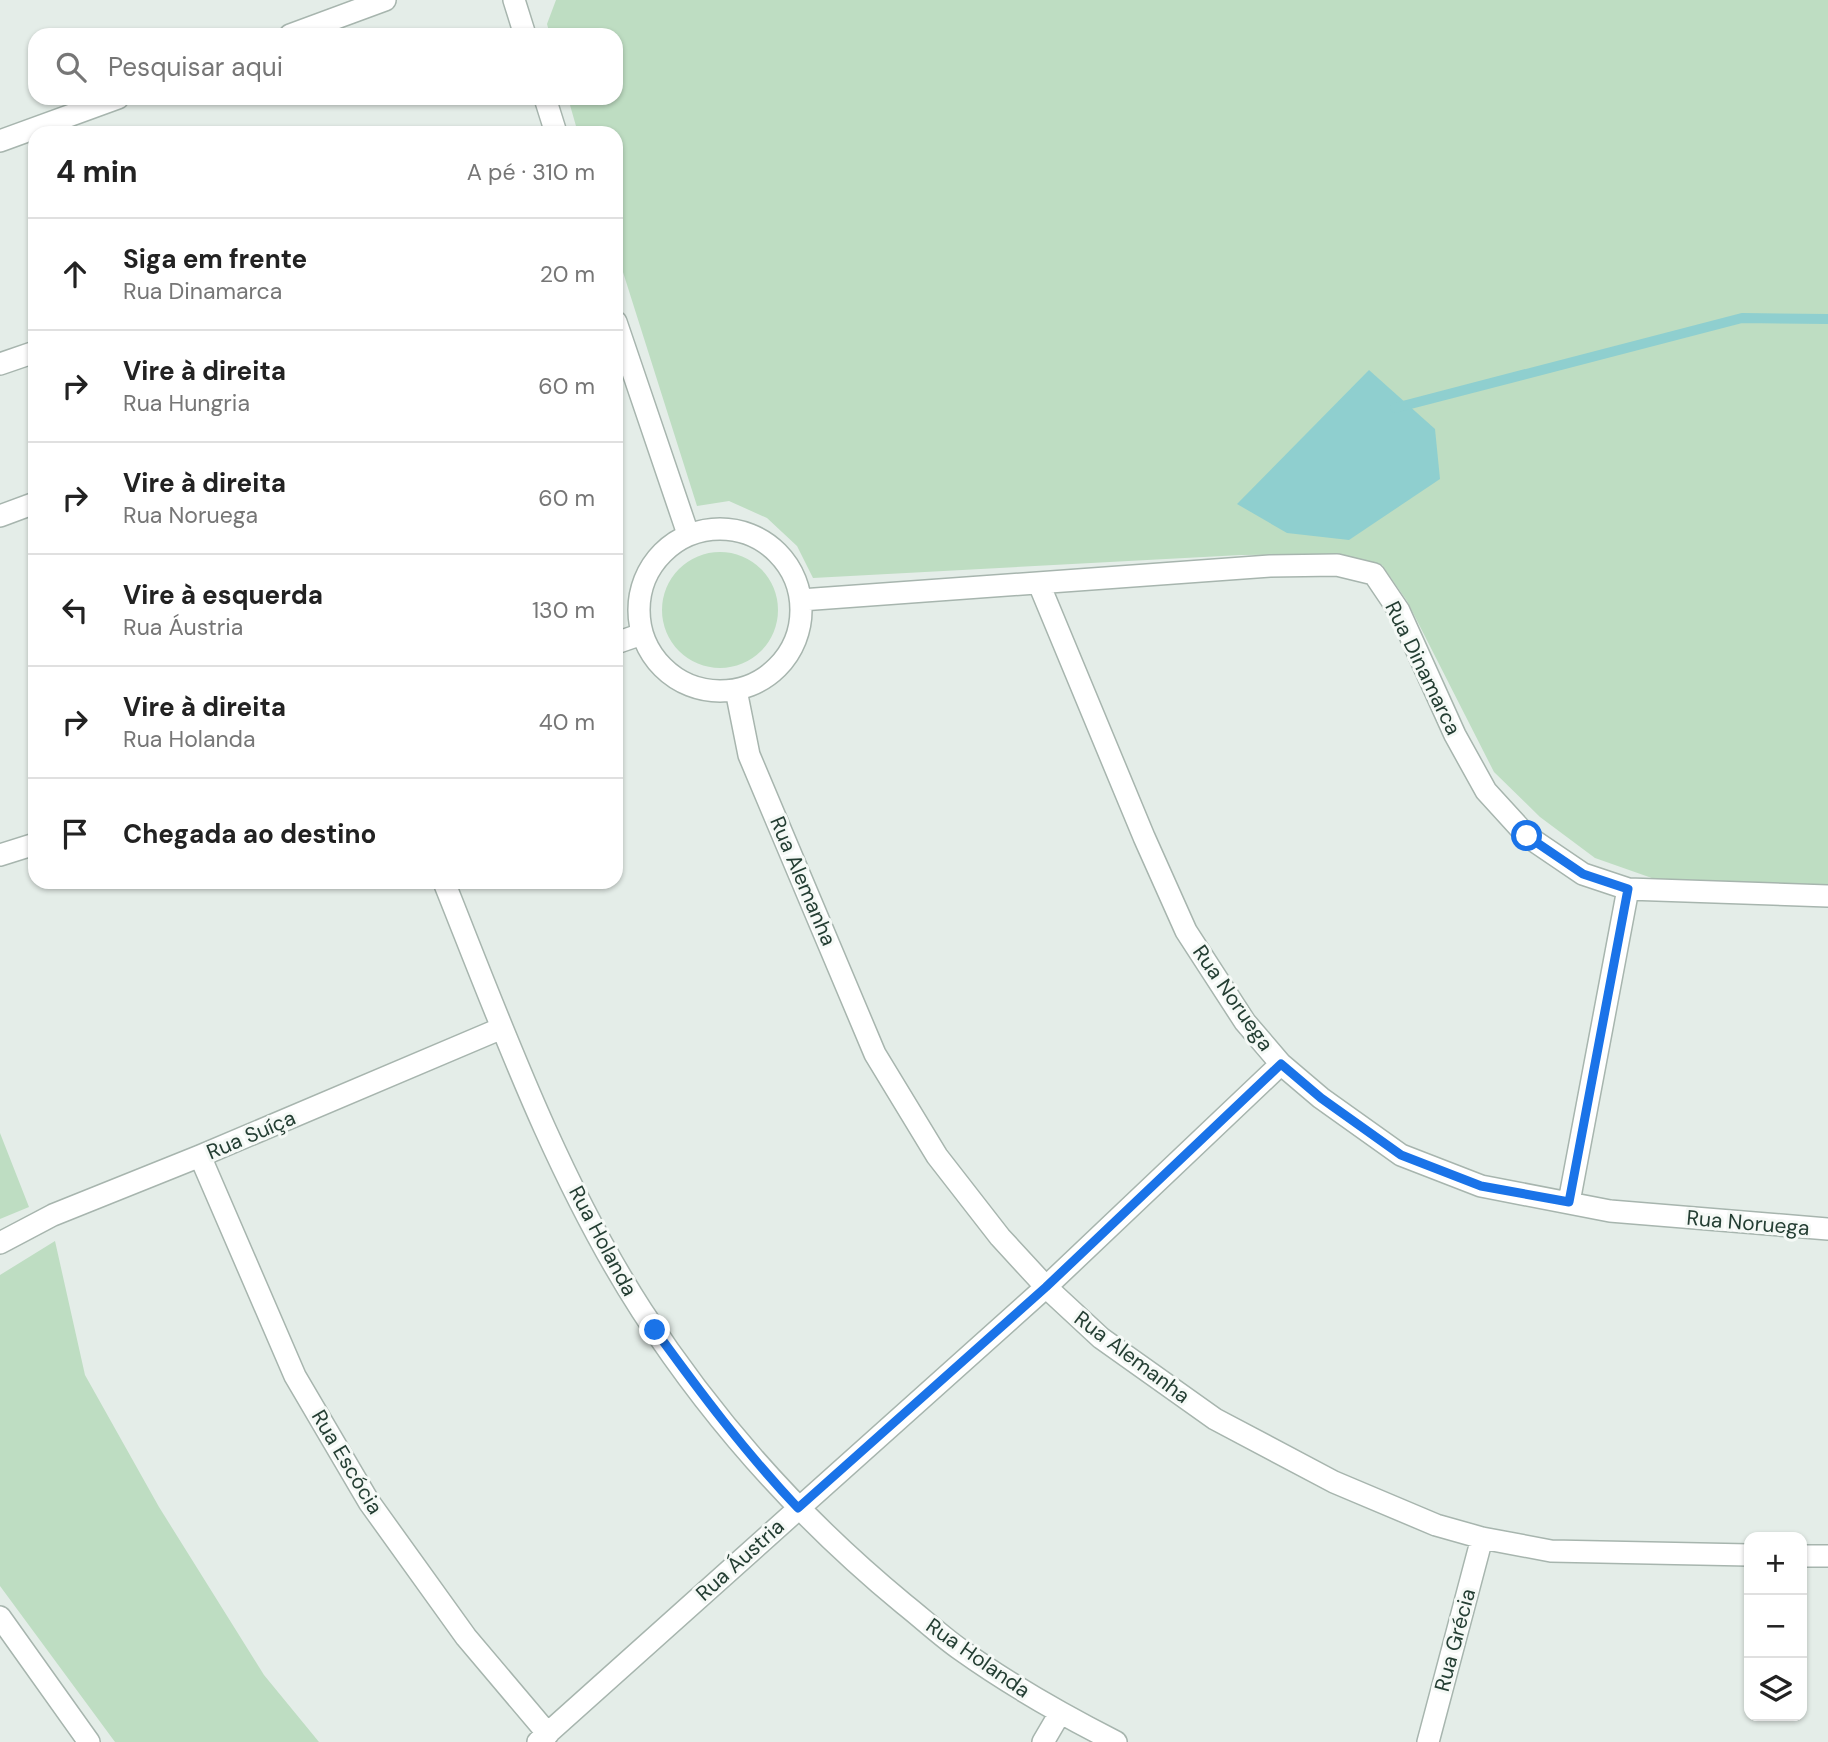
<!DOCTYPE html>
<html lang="pt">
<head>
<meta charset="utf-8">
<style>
	body { margin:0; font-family:"DM Sans",sans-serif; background:#f2f2f2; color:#222 }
	.controls { position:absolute; right:21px; bottom:21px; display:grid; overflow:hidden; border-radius:14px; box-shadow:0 2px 5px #0004 }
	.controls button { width:63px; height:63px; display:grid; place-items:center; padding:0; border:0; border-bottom:2px solid #e0e0e0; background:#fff; color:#222; font:35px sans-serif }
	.stop { position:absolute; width:21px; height:21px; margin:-16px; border:5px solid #1a73e8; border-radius:50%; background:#fff }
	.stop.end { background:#1a73e8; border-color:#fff; box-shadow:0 2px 7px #0008 }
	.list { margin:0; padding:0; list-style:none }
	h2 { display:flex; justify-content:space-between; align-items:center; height:91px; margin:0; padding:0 28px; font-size:30px }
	h2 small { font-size:23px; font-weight:400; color:#767676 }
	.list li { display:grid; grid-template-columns:46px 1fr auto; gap:21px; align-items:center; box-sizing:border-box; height:112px; padding:0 28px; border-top:2px solid #e0e0e0 }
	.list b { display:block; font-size:26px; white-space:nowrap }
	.list p { margin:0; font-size:23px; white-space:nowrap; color:#767676 }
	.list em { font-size:23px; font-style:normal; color:#767676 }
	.icon { flex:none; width:38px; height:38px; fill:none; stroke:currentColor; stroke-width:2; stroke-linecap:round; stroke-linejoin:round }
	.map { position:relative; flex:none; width:1828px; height:1742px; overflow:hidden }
	.search { position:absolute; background:#fff; box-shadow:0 2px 5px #0004; left:28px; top:28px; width:595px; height:77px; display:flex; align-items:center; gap:18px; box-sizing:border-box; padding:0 24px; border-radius:21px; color:#767676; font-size:26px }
	.panel { position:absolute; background:#fff; box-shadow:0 2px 5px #0004; left:28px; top:126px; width:595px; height:763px; border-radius:21px }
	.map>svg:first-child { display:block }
</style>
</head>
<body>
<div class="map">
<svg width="1828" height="1742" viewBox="0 0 1828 1742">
	<rect width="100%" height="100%" fill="#e4ede8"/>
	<!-- green -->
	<path fill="#beddc2" d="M556,0H1828V885L1666,883L1595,858L1540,817L1494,772L1407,601L1382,565L1338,554L1241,555L813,578L797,546L767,518L729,501L697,506L616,250V133H578L568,98H616V35H550L547,24Z
		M662 610a58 58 0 1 1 116 0a58 58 0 1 1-116 0Z
		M0,1133L29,1207L0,1219Z
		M55,1241L85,1375L159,1507L264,1675L319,1742H115L0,1586V1275Z"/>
	<!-- water -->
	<path fill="#8fcfcf" d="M1369,370L1435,429L1440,479L1349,540L1287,533L1237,504Z"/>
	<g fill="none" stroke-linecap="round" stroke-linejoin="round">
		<!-- stream -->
		<path stroke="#8fcfcf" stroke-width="10" d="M1395,408L1742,318L1828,319"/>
		<!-- minor casing -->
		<g stroke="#a7b5ae" stroke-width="24">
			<path id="minor" d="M514,0L525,35
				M290,35L385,0
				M545,98L556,133
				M0,141L118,98
				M616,322L688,534
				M0,364L35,352
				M0,516L35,503
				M639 610a81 81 0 1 1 162 0a81 81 0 1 1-162 0Z
				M1039,584L1144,837L1186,931L1245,1022L1281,1064L1321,1098L1401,1155L1481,1186L1610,1211L1828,1229
				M801,600L1270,566L1337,565L1374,574L1399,611L1455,735L1486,791L1527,836L1583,874L1628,889L1828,896
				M616,643L642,634
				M736,690L749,755L875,1054L937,1156L1000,1237L1046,1287L1101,1338L1215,1419L1334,1482L1436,1525L1482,1538L1551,1551L1749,1555
				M0,855L35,844
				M444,882C501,1025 558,1181 642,1311C714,1422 802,1520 904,1604C923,1619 941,1636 961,1650C1010,1685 1063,1715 1116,1742
				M200,1156L295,1376L369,1502L466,1637L548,1734
				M1569,1202L1628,889
				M0,1243L53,1215L200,1156L502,1028
				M1802,1556H1828
				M0,1617L89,1742
				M538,1742L1046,1287L1281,1064
				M1043,1742L1060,1713
				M1428,1742L1482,1538"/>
		</g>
		<!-- minor -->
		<use href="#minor" stroke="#fff" stroke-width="21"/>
	</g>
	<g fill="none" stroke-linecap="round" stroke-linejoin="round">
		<!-- route -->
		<path stroke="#1a73e8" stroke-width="9" d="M655,1330C700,1392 745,1452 798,1508L1046,1287L1281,1064L1321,1098L1401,1155L1481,1186L1569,1202L1628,889L1583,874L1527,836"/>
	</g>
	<g text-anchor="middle" stroke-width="6" stroke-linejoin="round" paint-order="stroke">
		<!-- street labels -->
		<g font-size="21" fill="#243e33" stroke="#f5f9f6">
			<text transform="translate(1423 668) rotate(64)" y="7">Rua Dinamarca</text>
			<text transform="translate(803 881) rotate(67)" y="7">Rua Alemanha</text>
			<text transform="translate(1233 998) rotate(55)" y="7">Rua Noruega</text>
			<text transform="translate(251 1135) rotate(-23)" y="7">Rua Suíça</text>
			<text transform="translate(1748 1223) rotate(5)" y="7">Rua Noruega</text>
			<text transform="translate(603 1241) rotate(62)" y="7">Rua Holanda</text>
			<text transform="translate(1132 1357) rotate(37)" y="7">Rua Alemanha</text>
			<text transform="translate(347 1462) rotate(59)" y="7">Rua Escócia</text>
			<text transform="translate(740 1560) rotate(-42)" y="7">Rua Áustria</text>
			<text transform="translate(1455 1640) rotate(-75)" y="7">Rua Grécia</text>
			<text transform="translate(978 1658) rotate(35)" y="7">Rua Holanda</text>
		</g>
	</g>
</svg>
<div class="controls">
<button>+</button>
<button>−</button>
<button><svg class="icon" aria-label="layers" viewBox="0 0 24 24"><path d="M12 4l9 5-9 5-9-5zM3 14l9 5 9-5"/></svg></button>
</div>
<div class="stop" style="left:1527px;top:836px"></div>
<div class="stop end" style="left:655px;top:1330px"></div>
<div class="search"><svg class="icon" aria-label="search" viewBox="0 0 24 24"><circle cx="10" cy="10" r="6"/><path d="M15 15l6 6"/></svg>Pesquisar aqui</div>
<section class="panel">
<h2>4 min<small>A pé · 310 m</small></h2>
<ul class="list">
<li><svg class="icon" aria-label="ahead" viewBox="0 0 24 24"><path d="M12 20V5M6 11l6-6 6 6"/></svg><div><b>Siga em frente</b><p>Rua Dinamarca</p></div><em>20 m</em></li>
<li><svg class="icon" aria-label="right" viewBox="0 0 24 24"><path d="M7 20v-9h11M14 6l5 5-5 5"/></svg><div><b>Vire à direita</b><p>Rua Hungria</p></div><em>60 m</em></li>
<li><svg class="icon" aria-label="right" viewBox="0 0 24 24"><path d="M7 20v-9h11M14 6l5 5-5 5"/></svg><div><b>Vire à direita</b><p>Rua Noruega</p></div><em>60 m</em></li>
<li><svg class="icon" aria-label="left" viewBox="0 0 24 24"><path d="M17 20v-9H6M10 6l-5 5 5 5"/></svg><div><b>Vire à esquerda</b><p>Rua Áustria</p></div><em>130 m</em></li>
<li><svg class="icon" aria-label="right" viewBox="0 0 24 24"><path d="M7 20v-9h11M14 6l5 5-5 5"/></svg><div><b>Vire à direita</b><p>Rua Holanda</p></div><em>40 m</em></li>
<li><svg class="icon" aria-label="arrive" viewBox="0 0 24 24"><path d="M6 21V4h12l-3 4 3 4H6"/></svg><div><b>Chegada ao destino</b></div></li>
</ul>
</section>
</div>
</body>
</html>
